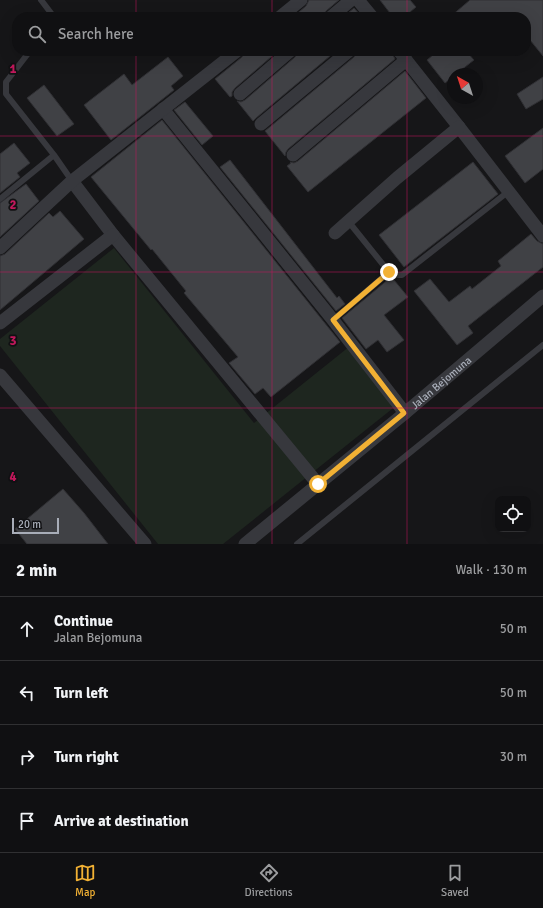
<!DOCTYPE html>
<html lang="en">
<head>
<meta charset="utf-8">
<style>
	body { margin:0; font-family:Signika,sans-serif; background:#1e1e20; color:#f1f3f6 }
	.controls { position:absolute; right:12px; bottom:12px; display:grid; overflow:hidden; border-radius:8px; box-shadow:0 4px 16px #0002 }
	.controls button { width:36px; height:36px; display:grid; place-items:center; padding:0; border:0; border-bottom:1px solid #303032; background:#101012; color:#f1f3f6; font:20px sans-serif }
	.compass { position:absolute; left:447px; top:68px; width:36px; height:36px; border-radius:50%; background:#101012; box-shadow:0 4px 16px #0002; rotate:321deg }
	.scale { position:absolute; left:12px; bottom:10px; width:47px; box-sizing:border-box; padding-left:4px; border:2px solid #a8adb8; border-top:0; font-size:11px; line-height:14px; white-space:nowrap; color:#a8adb8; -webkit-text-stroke:3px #111113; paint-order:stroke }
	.stop { position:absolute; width:12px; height:12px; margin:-9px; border:3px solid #f2b134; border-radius:50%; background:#fff }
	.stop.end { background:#f2b134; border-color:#fff; box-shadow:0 1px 4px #0008 }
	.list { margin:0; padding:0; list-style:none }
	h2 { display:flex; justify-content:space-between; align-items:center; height:52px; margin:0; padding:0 16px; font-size:17px }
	h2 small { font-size:13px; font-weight:400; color:#9c9d9f }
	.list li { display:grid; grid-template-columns:26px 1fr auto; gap:12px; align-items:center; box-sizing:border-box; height:64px; padding:0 16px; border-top:1px solid #303032 }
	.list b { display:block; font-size:15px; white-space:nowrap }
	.list p { margin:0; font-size:13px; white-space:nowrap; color:#9c9d9f }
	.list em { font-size:13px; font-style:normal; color:#9c9d9f }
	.icon { flex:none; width:22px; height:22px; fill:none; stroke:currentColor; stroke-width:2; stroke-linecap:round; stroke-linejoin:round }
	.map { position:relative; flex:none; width:543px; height:544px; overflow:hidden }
	.search { position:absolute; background:#101012; box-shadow:0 4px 16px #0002; left:12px; right:12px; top:12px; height:44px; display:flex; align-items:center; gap:10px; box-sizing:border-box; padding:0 14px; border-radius:16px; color:#9c9d9f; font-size:15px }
	.sheet { height:308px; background:#101012 }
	nav { display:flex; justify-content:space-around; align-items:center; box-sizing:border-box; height:56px; border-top:1px solid #303032; background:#101012; font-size:11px; color:#9c9d9f }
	nav a { display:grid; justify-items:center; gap:2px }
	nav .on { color:#f2b134 }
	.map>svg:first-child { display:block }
</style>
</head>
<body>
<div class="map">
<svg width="543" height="544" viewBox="0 0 543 544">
	<rect width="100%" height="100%" fill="#161618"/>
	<!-- green -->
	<path fill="#1e261f" d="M114,248L254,423L350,346L397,405L223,544H158L0,346V339Z"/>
	<!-- building -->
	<path fill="#404145" stroke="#303034" d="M309,0H339L326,11L323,17H293L306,6Z
		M380,0H410L416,7L404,17H393Z
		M470,0H543V56L526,35V17H450Z
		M354,8L362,17H343Z
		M245,51H278L235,88L232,92V96L230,97L215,79L242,57Z
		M298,51H336L256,118L253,121L237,101L241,102L245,100L295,57Z
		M357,51H391L395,59L288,149L286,152L285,156L265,131L354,57Z
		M438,51H466L474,60L456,74H453V77L445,83L427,60Z
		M168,57L183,76L171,86L174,90L111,140L84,105L124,74L132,85Z
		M405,71L426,98L308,192L287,166L291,163L290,162L294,163L298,161Z
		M543,77V99L526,109L517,94Z
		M44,85L74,124L57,136L27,98Z
		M185,102L213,136L202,145L174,110Z
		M162,120L340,342L271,397L263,388L255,394L229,363L238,357L184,293L186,291L152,249L151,250L91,177Z
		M543,128V169L525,183L505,156Z
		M14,143L30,163L17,173L20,177L0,193V154Z
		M230,160L337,298L339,296L345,304L336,311L220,167Z
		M473,162L498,194L404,267L379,235Z
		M26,184L39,201L0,237V203Z
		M60,211L84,239L0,310V256L5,254L49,213L53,217Z
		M531,234L537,241L543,244V267L468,326L473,333L457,345L414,291L430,279L449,302L470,286L472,289L501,266L498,261Z
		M390,278L394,280L408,297L384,315L404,340L387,352L378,340L366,349L342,318Z
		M63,489L84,513L108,544H27L15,529Z"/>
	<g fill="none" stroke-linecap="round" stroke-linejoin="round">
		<!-- lane -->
		<path stroke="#37383d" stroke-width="6" d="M41,0L54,17
			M30,51L6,82V94L54,155L72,181
			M0,199L54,155
			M348,221L389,272L394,275H402L509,191
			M333,320L389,272
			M297,544L543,345"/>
		<!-- street -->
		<g stroke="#37383d" stroke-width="13">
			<path d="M358,0L372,17"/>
			<path d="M280,17L301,0"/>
			<path d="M331,17L351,0"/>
			<path d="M399,51L459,127L543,236"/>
			<path d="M240,94L290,51"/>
			<path d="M163,109L333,320L405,413"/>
			<path d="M261,124L349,51"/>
			<path d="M293,155L406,60"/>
			<path d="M72,181L113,235L318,484"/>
			<path d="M335,233L397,178L459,127"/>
			<path d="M0,248L72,181L237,51"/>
			<path d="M0,323L113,235"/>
			<path d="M0,375L145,544"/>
			<path id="s1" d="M245,544L405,413L543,296"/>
		</g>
	</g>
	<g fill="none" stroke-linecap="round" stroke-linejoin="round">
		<!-- route -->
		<path stroke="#f2b134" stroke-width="5" d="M318,484L404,413L333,320L389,272"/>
	</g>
	<!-- grid -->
	<path fill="none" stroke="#c2185b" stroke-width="1" stroke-opacity="0.55" d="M136,0V17M272,0V17M407,0V17M136,51V544M272,51V544M407,51V544M0,136H543M0,272H543M0,408H543"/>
	<g text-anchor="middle" stroke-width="3.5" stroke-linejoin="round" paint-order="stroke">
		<!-- street labels -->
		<g font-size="11" fill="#a8adb8" stroke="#111113">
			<text dy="4" stroke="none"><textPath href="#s1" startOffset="254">Jalan Bejomuna</textPath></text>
		</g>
	</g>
	<g font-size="13" text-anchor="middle" font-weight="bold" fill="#c2185b" stroke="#111113" stroke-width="3.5" stroke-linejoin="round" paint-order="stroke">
		<text x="13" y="73">1</text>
		<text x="13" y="209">2</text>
		<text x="13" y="345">3</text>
		<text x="13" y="481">4</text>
	</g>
</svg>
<div class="controls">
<button><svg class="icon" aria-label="locate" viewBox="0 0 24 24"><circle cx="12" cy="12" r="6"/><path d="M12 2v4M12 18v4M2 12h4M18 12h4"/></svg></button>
</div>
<svg class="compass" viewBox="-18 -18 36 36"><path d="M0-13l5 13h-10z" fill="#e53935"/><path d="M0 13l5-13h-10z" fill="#9c9d9f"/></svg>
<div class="scale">20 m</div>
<div class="stop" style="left:318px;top:484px"></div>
<div class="stop end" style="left:389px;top:272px"></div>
<div class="search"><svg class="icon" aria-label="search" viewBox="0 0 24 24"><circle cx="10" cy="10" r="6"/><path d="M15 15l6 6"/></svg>Search here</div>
</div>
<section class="sheet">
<h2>2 min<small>Walk · 130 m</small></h2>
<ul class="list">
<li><svg class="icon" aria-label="ahead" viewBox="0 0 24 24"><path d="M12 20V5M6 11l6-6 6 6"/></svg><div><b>Continue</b><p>Jalan Bejomuna</p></div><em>50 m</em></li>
<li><svg class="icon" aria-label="left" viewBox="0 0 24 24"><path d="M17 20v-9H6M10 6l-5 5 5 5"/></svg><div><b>Turn left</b></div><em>50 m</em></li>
<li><svg class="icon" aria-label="right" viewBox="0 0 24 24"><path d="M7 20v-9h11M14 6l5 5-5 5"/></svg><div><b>Turn right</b></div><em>30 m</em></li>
<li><svg class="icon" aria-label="arrive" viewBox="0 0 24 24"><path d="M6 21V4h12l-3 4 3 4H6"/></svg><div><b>Arrive at destination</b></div></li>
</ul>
</section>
<nav>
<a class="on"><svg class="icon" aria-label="map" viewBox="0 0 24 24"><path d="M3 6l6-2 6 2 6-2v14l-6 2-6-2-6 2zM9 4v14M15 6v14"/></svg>Map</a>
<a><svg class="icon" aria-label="directions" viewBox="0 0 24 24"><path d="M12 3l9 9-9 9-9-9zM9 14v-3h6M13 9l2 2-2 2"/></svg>Directions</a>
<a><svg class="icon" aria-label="saved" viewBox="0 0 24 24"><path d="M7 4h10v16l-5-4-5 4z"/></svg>Saved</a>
</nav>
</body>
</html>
